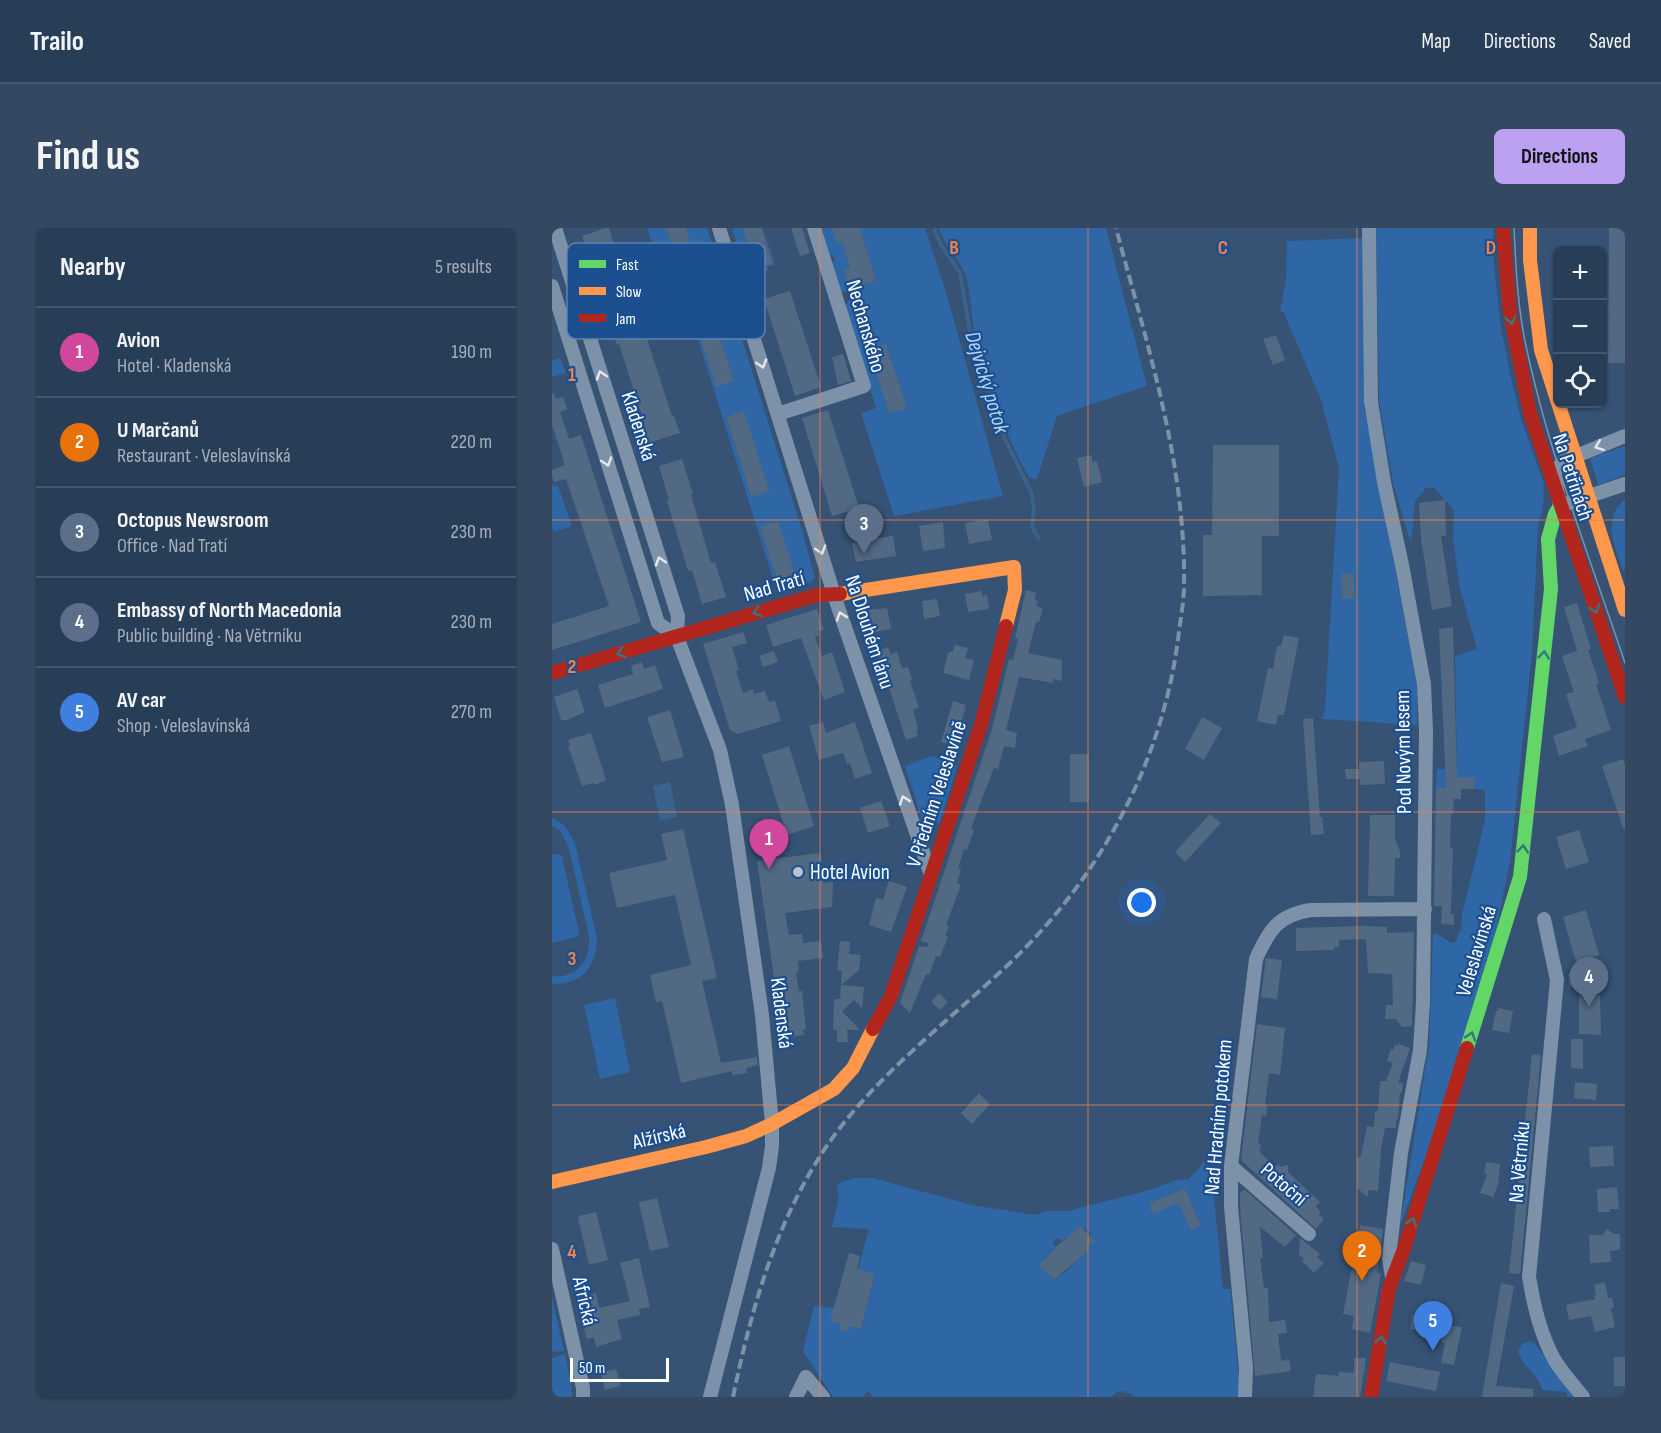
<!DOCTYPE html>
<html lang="en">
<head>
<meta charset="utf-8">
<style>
	body { margin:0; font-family:"Sofia Sans Condensed",sans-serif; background:#344961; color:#f1f3f6 }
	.controls { position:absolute; right:18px; top:18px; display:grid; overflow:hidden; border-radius:9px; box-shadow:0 2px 4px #0004 }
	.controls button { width:54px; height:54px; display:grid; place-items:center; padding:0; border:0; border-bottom:2px solid #44576d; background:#283e57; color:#f1f3f6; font:30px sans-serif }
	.scale { position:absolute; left:18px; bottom:15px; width:99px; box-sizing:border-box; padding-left:6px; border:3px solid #fff; border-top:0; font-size:16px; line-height:21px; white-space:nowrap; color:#fff; -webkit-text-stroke:4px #1b4f8f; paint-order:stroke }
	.you { position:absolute; left:590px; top:675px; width:21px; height:21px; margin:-15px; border:4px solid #fff; border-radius:50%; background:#1a73e8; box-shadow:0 0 0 9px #1a73e833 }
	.badge { display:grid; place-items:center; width:39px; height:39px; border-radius:50%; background:#bca0f2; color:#fff; font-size:20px; font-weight:700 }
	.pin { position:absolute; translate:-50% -50px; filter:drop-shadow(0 2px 3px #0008) }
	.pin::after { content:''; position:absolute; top:32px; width:21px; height:18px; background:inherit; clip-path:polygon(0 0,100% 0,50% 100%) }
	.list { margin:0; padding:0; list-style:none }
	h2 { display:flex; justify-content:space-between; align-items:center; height:78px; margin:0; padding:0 24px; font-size:26px }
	h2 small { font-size:20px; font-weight:400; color:#a5aeba }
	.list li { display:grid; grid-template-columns:39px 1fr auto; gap:18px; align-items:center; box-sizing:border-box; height:90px; padding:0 24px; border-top:2px solid #44576d }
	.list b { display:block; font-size:22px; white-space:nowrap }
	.list p { margin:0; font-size:20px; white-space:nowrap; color:#a5aeba }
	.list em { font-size:20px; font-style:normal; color:#a5aeba }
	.icon { flex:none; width:33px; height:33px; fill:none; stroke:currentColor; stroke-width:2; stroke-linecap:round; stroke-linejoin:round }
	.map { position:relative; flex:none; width:1073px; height:1169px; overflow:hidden; border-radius:9px }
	header { display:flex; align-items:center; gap:36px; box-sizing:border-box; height:84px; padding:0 30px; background:#283e57; border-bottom:2px solid #44576d }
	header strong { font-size:28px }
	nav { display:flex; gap:33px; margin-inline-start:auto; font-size:21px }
	.intro { display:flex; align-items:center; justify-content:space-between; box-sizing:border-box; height:144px; padding:0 36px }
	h1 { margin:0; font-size:42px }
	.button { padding:15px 27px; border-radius:9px; background:#bca0f2; color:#111; font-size:21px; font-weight:700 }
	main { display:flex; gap:36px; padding:0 36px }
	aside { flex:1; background:#283e57; border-radius:9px; box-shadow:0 2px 4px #0004 }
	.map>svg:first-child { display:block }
</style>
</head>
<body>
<header>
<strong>Trailo</strong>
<nav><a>Map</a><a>Directions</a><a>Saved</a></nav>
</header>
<div class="intro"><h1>Find us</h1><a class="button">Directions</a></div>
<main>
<aside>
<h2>Nearby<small>5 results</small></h2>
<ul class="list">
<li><span class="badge" style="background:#d1479c">1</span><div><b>Avion</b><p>Hotel · Kladenská</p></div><em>190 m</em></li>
<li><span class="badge" style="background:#e8710a">2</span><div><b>U Marčanů</b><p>Restaurant · Veleslavínská</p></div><em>220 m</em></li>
<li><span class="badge" style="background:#5c6f8a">3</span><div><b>Octopus Newsroom</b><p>Office · Nad Tratí</p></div><em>230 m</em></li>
<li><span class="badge" style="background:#5c6f8a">4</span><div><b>Embassy of North Macedonia</b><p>Public building · Na Větrníku</p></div><em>230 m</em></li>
<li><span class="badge" style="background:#3f7fe0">5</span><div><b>AV car</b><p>Shop · Veleslavínská</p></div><em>270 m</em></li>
</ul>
</aside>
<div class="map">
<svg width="1073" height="1169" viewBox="0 0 1073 1169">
	<rect width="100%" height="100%" fill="#365274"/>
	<!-- green -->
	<path fill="#2f66a5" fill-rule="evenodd" d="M95,0H114L137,72L155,66L134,0H155L250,302L263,350L258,354L225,364L117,18L110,20L113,27L105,29ZM165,100L182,153L164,159L147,106ZM192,184L199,269L174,189ZM226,293L243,347L225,352L208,299Z
		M180,0H190L203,42L221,36L211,0L223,37L215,39L216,42L201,47V51L197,56Z
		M269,0H280L284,14L290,13L298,40L292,42L299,61L324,53L308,0H373L394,64L451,268L342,288L309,185L324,180L293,78L298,71L296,65L288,63L279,35L283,33L281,27L277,28ZM334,116L354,179L337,185L317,122Z
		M387,0H554L595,158L505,188L485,251L477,250C453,205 434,157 423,107C419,89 419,60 412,44C405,28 392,17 387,0Z
		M824,0H941L942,37L948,94L959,150L969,191L992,256L991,280L986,298L980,426L958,634L936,741L883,903L848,998L877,818L881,706H886L899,715L904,714L907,703L909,702L910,686L933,592V562L922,561V549H904V561L884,560L885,541H905L903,428L925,421L907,358L901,309L902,282L882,260H874L863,274L859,316L842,259L827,173Z
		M811,10L812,178L865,456V497L770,491L773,481L787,240L769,172L732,85L728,83L734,51L735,13Z
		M8,130L14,145L0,149V133Z
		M1073,218V247L1046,257L1038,230Z
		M0,255L1,258H6L20,298L2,304L0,299Z
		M1073,271V341L1071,343C1063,318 1049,292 1073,271Z
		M379,528L405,537L388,595L370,592L353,538Z
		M0,590L13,598L23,615L45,710C44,738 31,757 0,756V748C21,751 36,736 37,715C38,706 34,696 32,687C27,664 22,641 16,618L9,604L0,598Z
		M7,626L10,628L27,705L25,709L0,715V627Z
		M63,770L78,844L48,851L32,777Z
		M652,934L661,958L671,1061H678L687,1150V1169H582L578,1165L576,1166L572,1163L565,1164L559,1169H322L316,1163L310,1169H281L251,1123L262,1078L282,1080L289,1096L287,1101L297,1104L298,1098L309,1101L323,1047L306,1041L317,1001L280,999L287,969L285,956L301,950H321L420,977L483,987L496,983H516L597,962L622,953L637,951ZM633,960L649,998L638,1002L627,975L602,985L597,975ZM529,999L539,1006L538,1008L542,1014L535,1020L536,1022L511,1046L502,1052L489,1038L494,1029L504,1019L500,1015L506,1010L510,1013Z
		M0,1069L12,1123L0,1124Z
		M977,1113L982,1115L1025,1169H1015V1164L990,1162C987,1146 970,1139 966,1123L970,1116Z
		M13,1126L19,1155L20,1169H0V1130Z"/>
	<!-- water -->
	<path fill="#3b618d" d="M118,554L125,589L108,593L101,558Z"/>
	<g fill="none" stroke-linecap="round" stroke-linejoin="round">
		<!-- stream -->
		<path stroke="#3b618d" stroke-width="4" d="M382,0L389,17L408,45L418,104L427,133L453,211L479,264L482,281L480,299L486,310"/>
	</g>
	<!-- building -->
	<path fill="#526984" d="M54,0H57L70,42L96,33L105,62L52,78L30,8Z
		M114,0H134L155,66L137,72Z
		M190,0H210L221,36L203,42Z
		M239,0H250L258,25L248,28Z
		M280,0H308L324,53L298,61L292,42L298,40L290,13L284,15Z
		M1057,0H1073V135H1056Z
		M238,63L269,159L243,168L212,71Z
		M90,89L96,107L94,108L120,188H122L128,205L97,215L91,198L93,197L67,116L65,117L59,99Z
		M165,100L182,153L164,159L147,106Z
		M724,107L733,132L721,137L711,111Z
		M334,116L355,180L337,185L317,122Z
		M291,126L299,153L286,157L280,129Z
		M2,165L4,171L11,169L15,181L8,184L17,211L29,207L89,394L0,422V396L57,378L14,251L2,254L0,248V242L13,237L0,197V166Z
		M276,182L307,280L280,288L250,190Z
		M192,183L217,263L199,269L174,189Z
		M661,217H727V308H710V367L651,368V307H660Z
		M539,227L541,234L545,233L550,254L532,259L525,230Z
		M130,231L141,266L139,267L159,335L163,334L174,369L150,376L140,342L136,343L115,273L117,272L107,238Z
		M893,272L894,308H889L900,378L880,382L869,310L867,275Z
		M436,291L440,312L417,316L413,295Z
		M226,293L243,346L225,352L208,299Z
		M391,294L393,320L371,323L367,298Z
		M324,301L326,310L341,308L344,328L304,334L300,315L311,313L316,310L320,311L321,302Z
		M789,346H801L803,370L790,371Z
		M474,362L484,364L483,372L486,373L484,378L491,380L487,394H484L476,425L510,432V453L501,451V455L467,449L454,502L465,505L463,520L452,518L446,541L442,540L428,576L419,601L422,602L415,622L412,621L406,640L409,641L405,655L409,657L394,697L397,698L393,708L396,709L388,729L384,728L377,747L374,746L358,785L348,775L367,718L376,719L377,715L369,713L440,501L457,431L461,432L466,411L463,410Z
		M430,363V368L435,367L437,381L416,384L413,366Z
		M385,371L388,388L372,391L370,373Z
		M1025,375L1039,421L1036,422L1047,455L1044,456L1059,502L1033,511L1036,518L1007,528L1001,508L1025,499L1014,466L1022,464L1010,428L1025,423L1012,379Z
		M335,380L339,401L318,405L315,382Z
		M265,381L272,402L266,403L267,407L263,409L270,428L280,424L293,464L272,472L249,410L221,419L214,397Z
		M901,399L905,549H922V561H909V571H902L901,586H899L898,619L901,620L899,686H902V697L889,696L890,678H882L884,560H894L887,401Z
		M191,404L195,415L180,419L187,442L184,443L191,465L201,461L202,466L213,463L217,474L223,472L229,493L186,506L178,502L151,416Z
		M732,407L747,410L732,487H726L724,497L705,493L716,440L721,441L725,418H729Z
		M403,417L416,420L413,430L422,432L417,452L391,445L396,425L401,423Z
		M336,419L339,426L345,424L350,440L356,439L360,452L358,453L367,480L361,482L366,501L364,502L366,508L354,512L325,423Z
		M222,423L226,434L211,439L207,428Z
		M90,434L92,441L103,437L111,461L53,480L46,457L81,446L79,438Z
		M25,461L33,484L15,492H9L2,469Z
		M401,473L414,477L403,518L389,514Z
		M118,482L132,529L110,534L95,489Z
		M650,489L670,500L652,532L633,521Z
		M761,490L768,589H770L772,606L759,607L751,491Z
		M271,494L274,505L303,494L320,545L303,551L298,535L295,536L291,525L267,532L257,498Z
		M39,505L54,551L53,553L42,557V555L30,558L16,518H18L16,512Z
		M237,518L262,598L235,607L210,527Z
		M518,526H537V574H518Z
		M1071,531L1073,537V600H1071L1050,538Z
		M832,533L833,556L808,557V551H794L793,541H807V534Z
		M329,573L338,598L316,605L308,580Z
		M658,586L669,595L633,634L623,624Z
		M818,587H843V612L848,623V630H843L842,668H816Z
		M131,601L165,750L150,753L169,835L205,829L206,837L194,840L195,845L180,847V843L129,855L110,773L104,774L98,747L139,737L123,667L65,680L57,645L115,632L109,606Z
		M1027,602L1037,634L1014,641L1004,609Z
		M268,625L271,655L281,654L280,679L233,685L237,707L250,706L251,715L269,713L271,730L246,733L247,741L244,746L247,763H250L254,801L251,802L252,807L231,810L205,633Z
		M337,653L355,659L339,704L317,697L323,673L325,670L331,672Z
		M1034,682L1047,727L1024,734L1011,689Z
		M810,698L835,699V705L862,704L860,798L850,799L844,791H833L834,777H841L840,746L816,745L814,711L787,712V719H782V722L744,723V700Z
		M288,713L298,714L297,726L309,727L307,742L289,757L312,759L310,780L302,772L290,783L308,802H295L296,814H285V802H281L282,773L283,771H288L290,743L285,742Z
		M714,730L730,732L725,771L709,769Z
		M1016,746H1029L1030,759H1017Z
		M387,765L396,774L388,782L379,774Z
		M1027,767H1048L1049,807L1027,806Z
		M946,780L961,783L957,805L940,802L944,783H946Z
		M705,796L733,800L728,847L717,845L713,877H715L714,888L710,887L706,916H709L708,924L723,939L726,936L729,939L736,937V944L768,974L764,979L769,984L767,987L772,991L764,1001L689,932Z
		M1019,811H1031V841L1019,840Z
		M847,816L858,820L846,855H851L850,865H848L846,891H844V900H833L829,921L826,963L816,962V969L805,960V931L809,928L815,898L822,899L823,883H826L828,853H834L841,835L835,833L839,821L841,822L843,817L846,818Z
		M980,826L989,827L968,1046L957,1045Z
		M1023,854L1045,856L1044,872L1022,870Z
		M427,865L438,876L420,896L409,885Z
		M1061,918L1062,938L1038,939L1037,919Z
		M934,934L948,936L946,957L941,969L928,965L935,946L932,945Z
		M1065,959L1067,981H1058V984H1046L1045,961Z
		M633,960L649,998L638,1002L627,975L601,986L597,975Z
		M693,962L744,1007L733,1019L708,999L711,1030H708L712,1060H716L717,1094L733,1092L735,1105L726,1106L729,1133L737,1131L739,1143L703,1148L688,979V964Z
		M105,970L117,1019L98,1023L87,976L88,974Z
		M44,984L56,1032L37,1037L26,990L27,988Z
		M808,997L831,1001L825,1045L829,1046L818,1105L800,1101L802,1088L791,1086Z
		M528,998L543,1013L535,1020L537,1022L502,1052L487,1037L504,1019Z
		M1055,1001L1062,1006H1068V1022L1058,1023L1059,1034L1038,1035L1037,1007H1051Z
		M748,1010L768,1026L765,1029L772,1035L762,1045L750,1033L752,1031L747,1027Z
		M297,1025L308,1028L305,1041L323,1046L309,1101L298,1098L297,1104L287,1101L289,1096L278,1093Z
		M87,1030L98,1079L87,1081L88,1087L65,1092L70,1111L44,1119L42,1109L35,1111L34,1109L25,1070L44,1065L47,1080L78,1073L68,1035Z
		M859,1033L874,1037L869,1057L852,1053Z
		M1053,1054L1056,1070L1060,1069L1062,1079L1059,1080L1063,1099L1043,1104L1039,1088L1017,1092L1014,1077L1043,1071L1042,1068L1044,1067L1042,1057Z
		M949,1055L962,1058L944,1158L981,1161V1169H930Z
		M860,1087L870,1089L869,1102L858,1101Z
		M887,1096L910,1099L902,1137L889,1135L893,1115L889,1114L890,1109L886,1108Z
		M1062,1129H1073V1158H1062Z
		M802,1130H814L808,1169H761L764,1146L787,1148L786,1144L802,1145Z
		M838,1134L888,1144L884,1163L834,1153Z
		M64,1141L69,1158L53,1162L49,1144Z"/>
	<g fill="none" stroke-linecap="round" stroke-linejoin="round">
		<!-- street -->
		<path stroke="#7d92a8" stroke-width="14" d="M3,0L126,388L125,409L168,522L180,577L210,787L220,896V918L217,940L158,1169
			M167,0L286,379L379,647
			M817,0L819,174L832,254L850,337L872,456L874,503L871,774L868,822L849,925L837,1030L840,1049
			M0,58L106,395L125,409
			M226,186L312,158L262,0
			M1073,208L1012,233L1002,244L1008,278L1073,256
			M992,691L1005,752L977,1049C982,1078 988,1105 1002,1131C1010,1145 1022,1157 1031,1169
			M679,938L757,1006
			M0,1021L31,1160V1169
			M244,1169L254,1149L271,1169
			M693,1169L694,1140L679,979V938L704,731C717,702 726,687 759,682L873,681"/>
		<!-- fast -->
		<path stroke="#63d668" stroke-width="14" d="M915,820L968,649L999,361L996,311L1003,286L1008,278"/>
		<!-- slow -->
		<path stroke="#ff974d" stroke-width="14" d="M978,0V32L989,122L1073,382
			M288,366L462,339L463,362L454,398
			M0,954L154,919L194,908L220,896L282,861L301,840L321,801"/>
		<!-- jam -->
		<path stroke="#b3261e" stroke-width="14" d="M951,0L958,84L978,185L1073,469
			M0,445L265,367L288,366
			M321,801L339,768L429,497L454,398
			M819,1169L837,1060L852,1021L915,820"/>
		<!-- tram -->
		<path stroke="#7e92a7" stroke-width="1.5" d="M962,0C964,42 966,86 976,127C999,231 1039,333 1073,435"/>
		<!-- rail -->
		<path stroke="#7e92a7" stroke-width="4" stroke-dasharray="10 4.5" stroke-linecap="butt" d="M181,1169C200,1077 227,982 284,905C336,837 398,792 459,734C550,647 613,529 627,403C629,388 632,373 632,357C634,235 595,117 564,0"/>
	</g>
	<!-- one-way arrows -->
	<defs><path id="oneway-chevron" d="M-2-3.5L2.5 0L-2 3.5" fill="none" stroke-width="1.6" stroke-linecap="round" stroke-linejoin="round" transform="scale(1.5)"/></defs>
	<g stroke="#317883">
		<use href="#oneway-chevron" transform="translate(959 92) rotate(81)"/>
		<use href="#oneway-chevron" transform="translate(1043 381) rotate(71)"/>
		<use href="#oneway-chevron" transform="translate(205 384) rotate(162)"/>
		<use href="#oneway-chevron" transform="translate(69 425) rotate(164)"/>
		<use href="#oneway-chevron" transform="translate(992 427) rotate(-84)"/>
		<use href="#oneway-chevron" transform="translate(971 621) rotate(-84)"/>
		<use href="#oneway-chevron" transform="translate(919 808) rotate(-72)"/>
		<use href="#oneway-chevron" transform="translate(860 994) rotate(-72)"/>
		<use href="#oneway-chevron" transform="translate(829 1112) rotate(-81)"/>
	</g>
	<g stroke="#e5e9ee">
		<use href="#oneway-chevron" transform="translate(210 136) rotate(72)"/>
		<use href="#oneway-chevron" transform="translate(49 147) rotate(-108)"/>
		<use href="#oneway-chevron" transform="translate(1047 218) rotate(159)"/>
		<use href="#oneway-chevron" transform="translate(55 234) rotate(72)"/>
		<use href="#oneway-chevron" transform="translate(269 322) rotate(73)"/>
		<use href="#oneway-chevron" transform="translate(108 333) rotate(-108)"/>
		<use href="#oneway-chevron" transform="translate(289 388) rotate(-109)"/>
		<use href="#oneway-chevron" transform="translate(352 572) rotate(-109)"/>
	</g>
	<!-- grid -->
	<path fill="none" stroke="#ee8249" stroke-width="1.5" stroke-opacity="0.55" d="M268,0V1169M536,0V1169M805,0V1169M0,292H1073M0,584H1073M0,877H1073"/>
	<!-- markers -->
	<circle fill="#b9c2ce" stroke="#1b4f8f" stroke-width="2" cx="246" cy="644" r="6"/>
	<g text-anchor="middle" stroke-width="4.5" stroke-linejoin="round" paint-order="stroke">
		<!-- street labels -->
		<g font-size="21" fill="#fff" stroke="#1b4f8f">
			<text transform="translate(314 98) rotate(74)" y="7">Nechanského</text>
			<text transform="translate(87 198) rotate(72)" y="7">Kladenská</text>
			<text transform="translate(1021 249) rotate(72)" y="7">Na Petřinách</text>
			<text transform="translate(222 358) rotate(-16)" y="7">Nad Tratí</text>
			<text transform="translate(318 404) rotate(72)" y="7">Na Dlouhém lánu</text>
			<text transform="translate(851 524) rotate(-91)" y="7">Pod Novým lesem</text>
			<text transform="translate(384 566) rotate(-72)" y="7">V Předním Veleslavíně</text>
			<text transform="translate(924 723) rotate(-73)" y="7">Veleslavínská</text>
			<text transform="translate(230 785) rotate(83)" y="7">Kladenská</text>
			<text transform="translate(666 889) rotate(-85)" y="7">Nad Hradním potokem</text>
			<text transform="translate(107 908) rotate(-13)" y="7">Alžírská</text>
			<text transform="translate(967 934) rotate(-85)" y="7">Na Větrníku</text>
			<text transform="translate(732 956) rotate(41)" y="7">Potoční</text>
			<text transform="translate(33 1073) rotate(77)" y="7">Africká</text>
		</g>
		<!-- poi labels -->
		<g font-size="21" fill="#fff" stroke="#1b4f8f" text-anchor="start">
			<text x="258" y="651">Hotel Avion</text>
		</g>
		<!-- water labels -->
		<g font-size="22" font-style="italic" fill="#b5d3f5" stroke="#1b4f8f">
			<text transform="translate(436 154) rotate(73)" y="8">Dejvický potok</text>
		</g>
	</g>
	<!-- legend -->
	<rect x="15" y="15" width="198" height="96" rx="9" fill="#1b4f8f" stroke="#5f84b1" stroke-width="1.5"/>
	<rect x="27" y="32" width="27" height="8" fill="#63d668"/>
	<rect x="27" y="59" width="27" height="8" fill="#ff974d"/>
	<rect x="27" y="86" width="27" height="8" fill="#b3261e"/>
	<g font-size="16" fill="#fff">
		<text x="64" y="42">Fast</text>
		<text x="64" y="69">Slow</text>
		<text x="64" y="96">Jam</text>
	</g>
	<g font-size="20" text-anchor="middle" font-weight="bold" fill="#ee8249" stroke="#1b4f8f" stroke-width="4.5" stroke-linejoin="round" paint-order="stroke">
		<text x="402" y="26">B</text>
		<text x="671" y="26">C</text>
		<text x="939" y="26">D</text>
		<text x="20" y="153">1</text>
		<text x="20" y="445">2</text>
		<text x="20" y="737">3</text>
		<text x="20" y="1030">4</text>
	</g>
</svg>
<div class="controls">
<button>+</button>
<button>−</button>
<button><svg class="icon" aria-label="locate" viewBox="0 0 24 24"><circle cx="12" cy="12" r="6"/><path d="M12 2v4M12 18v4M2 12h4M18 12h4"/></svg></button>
</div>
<div class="scale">50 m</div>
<div class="you"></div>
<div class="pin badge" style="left:217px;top:641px;background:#d1479c">1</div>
<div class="pin badge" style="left:810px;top:1053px;background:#e8710a">2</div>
<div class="pin badge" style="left:312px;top:326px;background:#5c6f8a">3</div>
<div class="pin badge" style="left:1037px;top:779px;background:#5c6f8a">4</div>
<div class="pin badge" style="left:881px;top:1123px;background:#3f7fe0">5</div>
</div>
</main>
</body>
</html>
